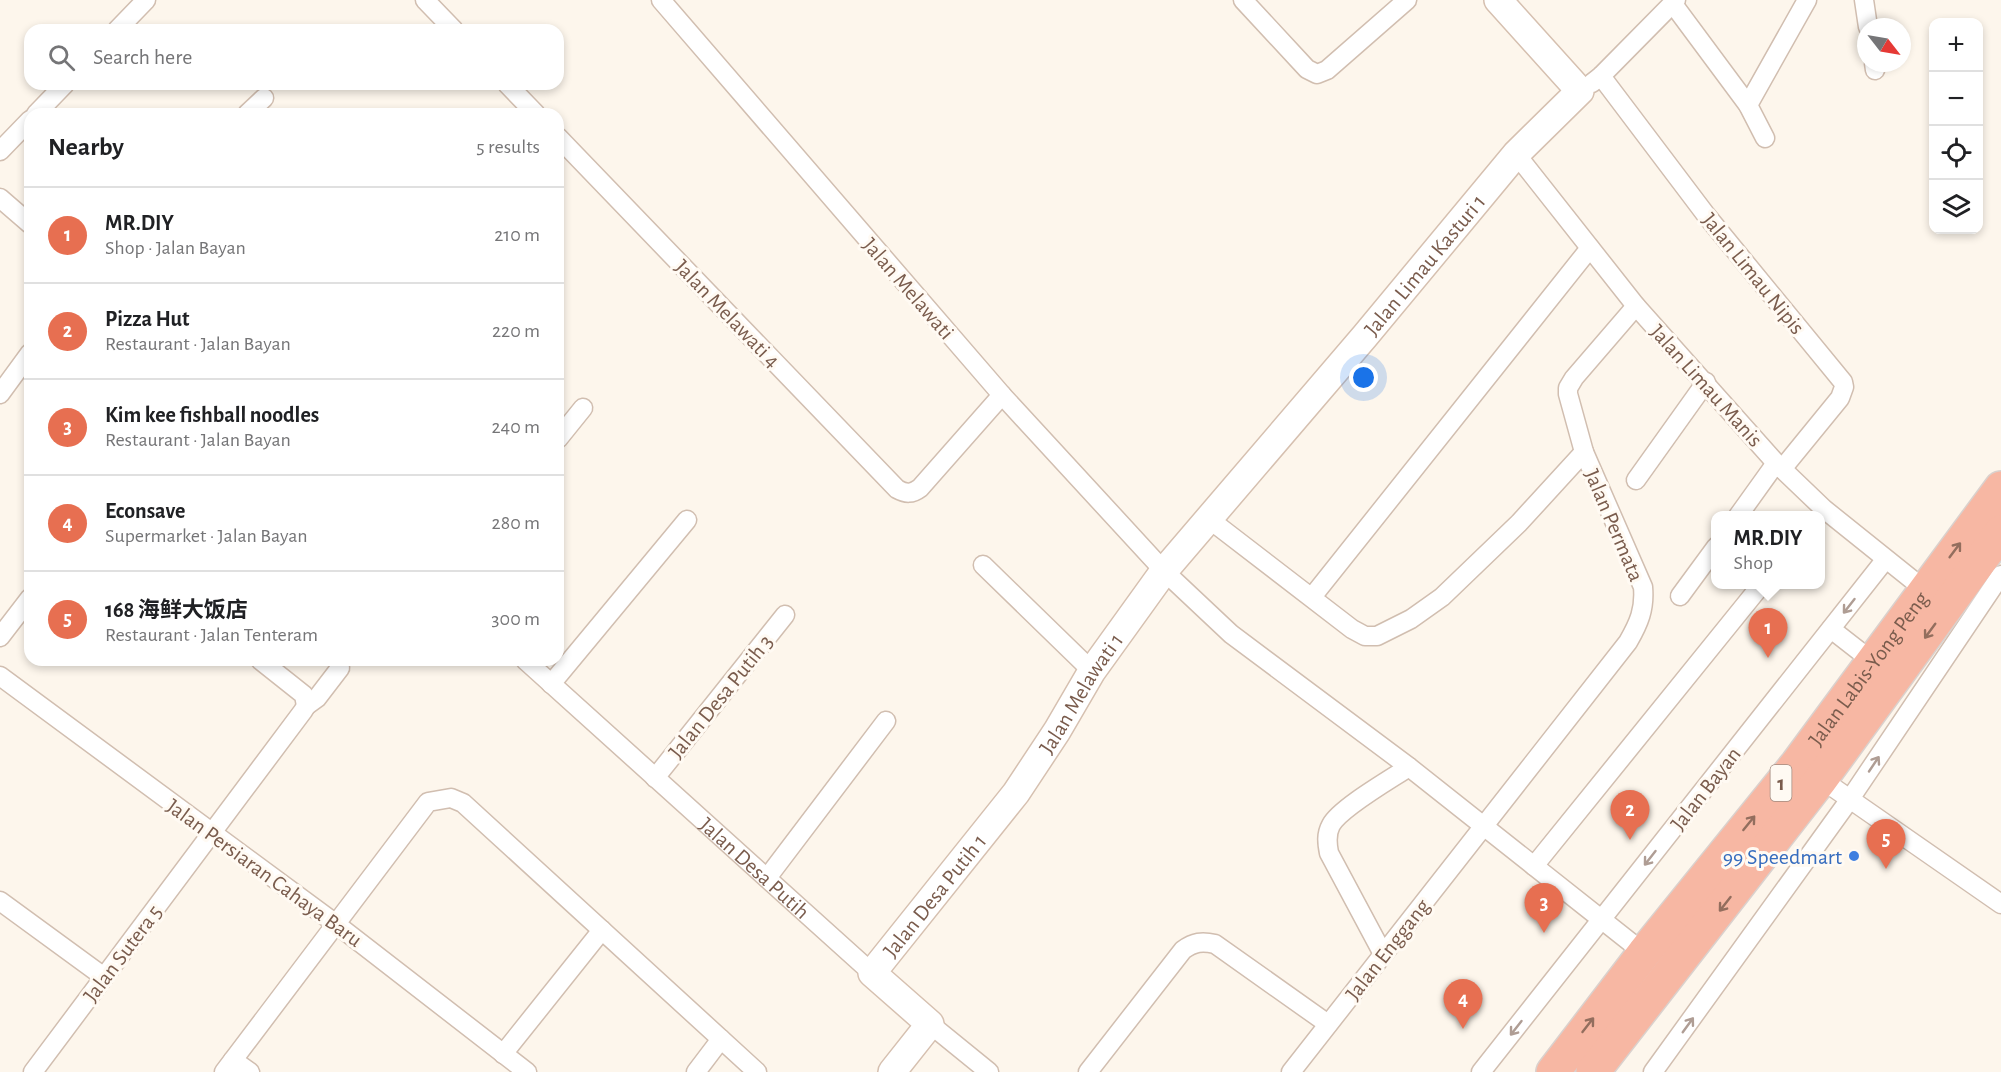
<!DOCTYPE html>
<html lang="en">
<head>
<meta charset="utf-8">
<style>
	body { margin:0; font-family:"Alegreya Sans","Noto Sans SC",sans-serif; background:#f2f2f2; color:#202124 }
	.controls { position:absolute; right:18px; top:18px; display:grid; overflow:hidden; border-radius:12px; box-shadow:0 3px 9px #0003 }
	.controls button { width:54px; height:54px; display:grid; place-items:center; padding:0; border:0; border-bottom:2px solid #e0e0e0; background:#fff; color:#202124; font:30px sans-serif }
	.compass { position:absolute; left:1857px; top:18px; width:54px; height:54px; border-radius:50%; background:#fff; box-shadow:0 3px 9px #0003; rotate:121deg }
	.you { position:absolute; left:1364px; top:378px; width:21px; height:21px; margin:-15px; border:4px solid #fff; border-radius:50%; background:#1a73e8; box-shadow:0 0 0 9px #1a73e833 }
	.badge { display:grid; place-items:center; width:39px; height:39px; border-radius:50%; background:#e76f51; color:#fff; font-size:20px; font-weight:700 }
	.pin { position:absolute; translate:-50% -50px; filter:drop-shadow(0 2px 3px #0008) }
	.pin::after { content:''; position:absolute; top:32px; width:21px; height:18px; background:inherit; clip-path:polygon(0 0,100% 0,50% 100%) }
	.popup { position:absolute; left:1711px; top:511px; width:114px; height:78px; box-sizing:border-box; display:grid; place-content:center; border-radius:12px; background:#fff; filter:drop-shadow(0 2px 4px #0005); font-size:20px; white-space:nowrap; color:#757577 }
	.popup b { font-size:22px; color:#202124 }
	.popup::after { content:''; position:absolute; left:50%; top:100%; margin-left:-12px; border:12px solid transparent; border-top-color:#fff }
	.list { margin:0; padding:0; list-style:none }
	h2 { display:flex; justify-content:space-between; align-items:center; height:78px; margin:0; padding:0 24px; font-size:26px }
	h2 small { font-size:20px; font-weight:400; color:#757577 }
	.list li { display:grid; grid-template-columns:39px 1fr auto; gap:18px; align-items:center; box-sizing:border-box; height:96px; padding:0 24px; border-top:2px solid #e0e0e0 }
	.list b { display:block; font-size:22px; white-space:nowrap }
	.list p { margin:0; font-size:20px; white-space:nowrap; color:#757577 }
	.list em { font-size:20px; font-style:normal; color:#757577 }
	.icon { flex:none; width:33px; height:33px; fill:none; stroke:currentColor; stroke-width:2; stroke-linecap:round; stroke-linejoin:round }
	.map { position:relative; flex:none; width:2001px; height:1072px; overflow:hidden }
	.search { position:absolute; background:#fff; box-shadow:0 3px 9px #0003; left:24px; top:24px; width:540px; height:66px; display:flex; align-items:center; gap:15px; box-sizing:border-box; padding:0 21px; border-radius:18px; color:#757577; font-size:22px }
	.panel { position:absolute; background:#fff; box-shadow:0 3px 9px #0003; left:24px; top:108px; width:540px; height:558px; border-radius:18px }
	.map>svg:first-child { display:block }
</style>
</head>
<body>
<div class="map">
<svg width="2001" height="1072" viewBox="0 0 2001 1072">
	<rect width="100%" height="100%" fill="#fdf6ec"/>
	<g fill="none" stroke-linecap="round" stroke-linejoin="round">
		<!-- street casing -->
		<g stroke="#d1beb0" stroke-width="21">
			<g id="street">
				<path d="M425,0L454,30"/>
				<path d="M661,0L1002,395L1164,571L1231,634L1409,767L1644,953"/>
				<path d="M1243,0L1307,69L1317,74L1327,70L1407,0"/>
				<path d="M1864,0L1868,27"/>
				<path d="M1673,4L1748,105L1765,138"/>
				<path d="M117,30L146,0"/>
				<path d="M1874,63L1875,70"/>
				<path d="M1601,76L1706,215L1843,382L1844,387L1840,398L1782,469"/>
				<path d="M1592,83L1601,76L1676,0"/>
				<path d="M507,84L536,114"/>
				<path d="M1748,105L1807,0"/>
				<path d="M36,114L65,84"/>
				<path d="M247,114L264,98"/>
				<path d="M558,137L897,489C906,494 912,494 920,488L1002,395"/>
				<path d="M0,151L30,120"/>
				<path d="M1516,154L1636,306L1776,463L1824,509L1925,590"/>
				<path d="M0,198L30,224"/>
				<path d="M0,394L30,353"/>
				<path d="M558,439L583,408"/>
				<path d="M1636,480L1706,382"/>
				<path d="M1738,516L1776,463"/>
				<path d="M1209,519L1352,629L1365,636H1377L1411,619L1442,597L1519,523L1584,452"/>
				<path d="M983,565L1092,671"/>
				<path d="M1680,596L1716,547"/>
				<path d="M1312,597L1590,248"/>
				<path d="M1831,629L1872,661"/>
				<path d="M0,637L30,598"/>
				<path id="s1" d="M525,660L872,973"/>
				<path d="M0,676L336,924L527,1072"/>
				<path d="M551,684L687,520"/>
				<path d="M306,706L317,698L340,668"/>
				<path d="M655,778L785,615"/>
				<path d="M1821,779L2001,904"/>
				<path d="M1534,866L1762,584"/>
				<path d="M767,878L886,721"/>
				<path d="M0,901L104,977"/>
				<path d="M1383,954L1329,853C1327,843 1326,834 1331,825C1340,808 1391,779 1409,767"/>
				<path d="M930,1024L989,1072"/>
				<path d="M503,1054L602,930"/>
				<path d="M233,1060L250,1072"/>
				<path d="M33,1072L303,711L306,706L304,695L260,660"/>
				<path d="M224,1072L428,802L451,798L463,803L757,1072"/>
				<path d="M696,1072L721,1039"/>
				<path d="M1088,1072L1183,950C1194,942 1202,941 1215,944L1328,1024"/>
				<path d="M1291,1072L1628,642C1639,623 1645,609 1643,587L1584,452L1568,394V388L1574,378L1636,306"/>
				<path d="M1481,1072L1885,560"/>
				<path d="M1653,1072L1850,799L2001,575"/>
			</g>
		</g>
		<!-- secondary casing -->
		<g stroke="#d6c0b0" stroke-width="30">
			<g id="secondary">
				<path id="s2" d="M892,1072L930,1024L872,973L1016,793L1057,731L1092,671L1164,571L1365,336L1516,154L1580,91L1498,0"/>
			</g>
		</g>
		<!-- highway casing -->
		<g stroke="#dad1cd" stroke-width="36">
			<g id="highway">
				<path id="s3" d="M1553,1072L1644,953L1797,764L2001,488"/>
				<path d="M1593,1072L1821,779L2001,532"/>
			</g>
		</g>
		<!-- street -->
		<use href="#street" stroke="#fff" stroke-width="18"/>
		<!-- secondary -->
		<use href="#secondary" stroke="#fff" stroke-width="27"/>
		<!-- highway -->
		<use href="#highway" stroke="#f7b7a3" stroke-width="33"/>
	</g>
	<!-- one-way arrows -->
	<defs><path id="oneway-shaft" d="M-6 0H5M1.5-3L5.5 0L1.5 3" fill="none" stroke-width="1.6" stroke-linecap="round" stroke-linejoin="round" transform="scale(1.5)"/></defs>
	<g stroke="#936e5e">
		<use href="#oneway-shaft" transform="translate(1955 550) rotate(-53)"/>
		<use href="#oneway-shaft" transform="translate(1930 631) rotate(126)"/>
		<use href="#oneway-shaft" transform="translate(1749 823) rotate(-51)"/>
		<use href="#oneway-shaft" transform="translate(1725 904) rotate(128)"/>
		<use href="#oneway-shaft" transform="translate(1588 1025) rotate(-52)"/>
	</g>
	<g stroke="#af9d94">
		<use href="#oneway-shaft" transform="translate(1849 606) rotate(128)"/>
		<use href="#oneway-shaft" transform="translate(1874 764) rotate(-56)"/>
		<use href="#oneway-shaft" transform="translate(1650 858) rotate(128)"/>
		<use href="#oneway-shaft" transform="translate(1688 1025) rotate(-54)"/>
		<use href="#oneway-shaft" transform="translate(1516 1028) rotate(128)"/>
	</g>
	<!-- markers -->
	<circle fill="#3f7fe0" stroke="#fffaf3" stroke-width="2" cx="1854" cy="856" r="6"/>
	<g text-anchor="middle" stroke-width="6" stroke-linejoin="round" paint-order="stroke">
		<!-- shield labels -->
		<rect fill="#fffaf3" stroke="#a28b7f" stroke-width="1.5" x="1770.5" y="765" width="21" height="36" rx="4.5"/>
		<g font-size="21" font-weight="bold" fill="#7a5c4d">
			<text x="1781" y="790">1</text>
		</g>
		<!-- street labels -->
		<g font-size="22" fill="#7a5c4d" stroke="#fffaf3">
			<text dy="8" stroke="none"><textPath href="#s2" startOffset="1038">Jalan Limau Kasturi 1</textPath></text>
			<text transform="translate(1754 273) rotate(51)" y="8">Jalan Limau Nipis</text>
			<text transform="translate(909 288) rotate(49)" y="8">Jalan Melawati</text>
			<text transform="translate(728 313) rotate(46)" y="8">Jalan Melawati 4</text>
			<text transform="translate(1707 385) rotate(48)" y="8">Jalan Limau Manis</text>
			<text transform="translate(1615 525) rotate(67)" y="8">Jalan Permata</text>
			<text dy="8" stroke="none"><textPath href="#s3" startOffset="512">Jalan Labis-Yong Peng</textPath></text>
			<text dy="8" stroke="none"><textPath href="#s2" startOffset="488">Jalan Melawati 1</textPath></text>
			<text transform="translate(720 696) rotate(-51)" y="8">Jalan Desa Putih 3</text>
			<text transform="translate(1705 788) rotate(-52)" y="8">Jalan Bayan</text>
			<text dy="8" stroke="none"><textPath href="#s1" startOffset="310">Jalan Desa Putih</textPath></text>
			<text transform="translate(265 872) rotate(36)" y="8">Jalan Persiaran Cahaya Baru</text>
			<text dy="8" stroke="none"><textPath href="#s2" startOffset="238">Jalan Desa Putih 1</textPath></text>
			<text transform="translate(1387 949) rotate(-52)" y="8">Jalan Enggang</text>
			<text transform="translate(122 953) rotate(-53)" y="8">Jalan Sutera 5</text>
		</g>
		<!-- shop labels -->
		<g font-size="22" fill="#366cbe" stroke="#fffaf3" text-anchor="end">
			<text x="1842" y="864">99 Speedmart</text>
		</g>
	</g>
</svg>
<div class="controls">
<button>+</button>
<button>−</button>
<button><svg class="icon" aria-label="locate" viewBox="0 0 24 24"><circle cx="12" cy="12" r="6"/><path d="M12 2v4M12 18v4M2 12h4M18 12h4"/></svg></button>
<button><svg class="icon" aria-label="layers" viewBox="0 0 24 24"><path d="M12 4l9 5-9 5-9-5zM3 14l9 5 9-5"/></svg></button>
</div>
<svg class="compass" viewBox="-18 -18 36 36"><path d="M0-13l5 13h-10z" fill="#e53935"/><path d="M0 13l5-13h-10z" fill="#757577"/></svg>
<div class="you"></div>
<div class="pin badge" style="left:1768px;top:658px">1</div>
<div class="popup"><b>MR.DIY</b>Shop</div>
<div class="pin badge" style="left:1630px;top:840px">2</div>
<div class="pin badge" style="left:1544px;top:933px">3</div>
<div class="pin badge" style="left:1463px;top:1029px">4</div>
<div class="pin badge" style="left:1886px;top:869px">5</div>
<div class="search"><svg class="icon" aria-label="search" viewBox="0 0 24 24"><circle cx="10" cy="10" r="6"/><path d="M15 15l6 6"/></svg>Search here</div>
<section class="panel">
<h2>Nearby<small>5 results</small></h2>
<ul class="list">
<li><span class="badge">1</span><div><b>MR.DIY</b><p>Shop · Jalan Bayan</p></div><em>210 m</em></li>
<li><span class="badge">2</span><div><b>Pizza Hut</b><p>Restaurant · Jalan Bayan</p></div><em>220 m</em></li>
<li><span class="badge">3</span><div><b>Kim kee fishball noodles</b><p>Restaurant · Jalan Bayan</p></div><em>240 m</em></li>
<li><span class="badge">4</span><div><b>Econsave</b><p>Supermarket · Jalan Bayan</p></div><em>280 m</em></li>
<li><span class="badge">5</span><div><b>168 海鲜大饭店</b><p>Restaurant · Jalan Tenteram</p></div><em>300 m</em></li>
</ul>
</section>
</div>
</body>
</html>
